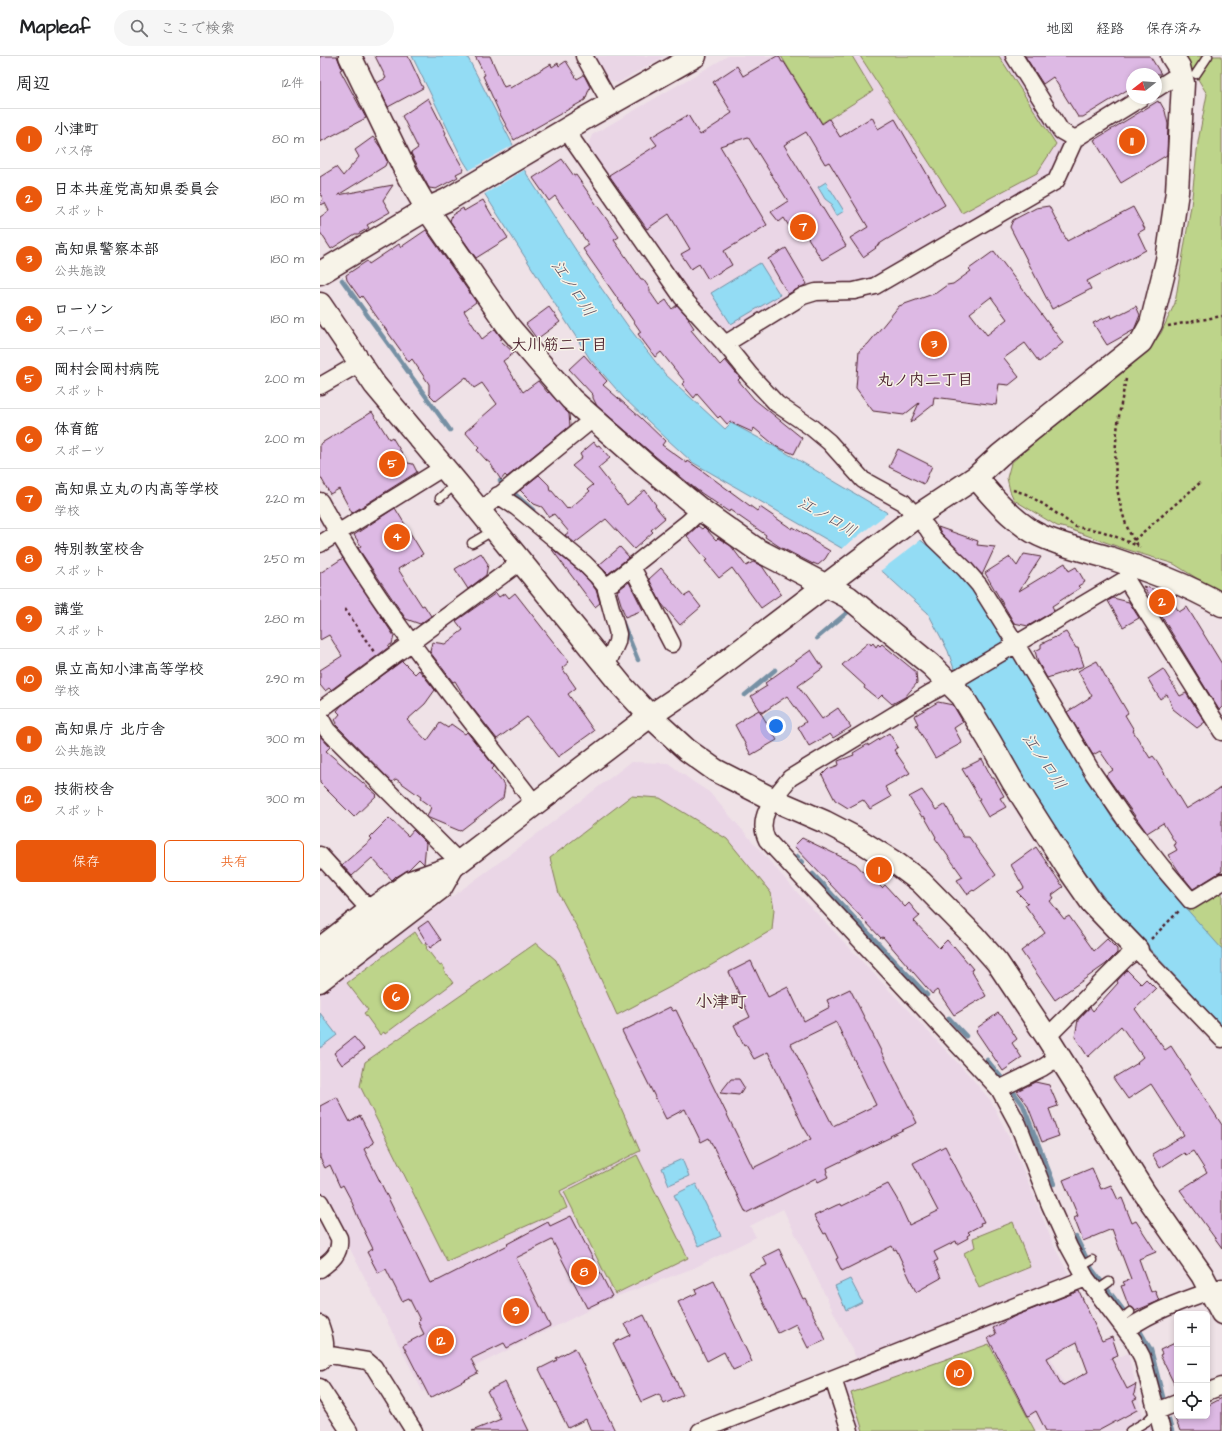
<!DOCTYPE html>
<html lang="ja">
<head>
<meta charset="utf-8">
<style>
	body { margin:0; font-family:"Architects Daughter","Klee One",sans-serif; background:#f6f6f6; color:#202124 }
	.controls { position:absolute; right:12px; bottom:12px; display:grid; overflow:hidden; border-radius:6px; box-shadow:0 2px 6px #0003 }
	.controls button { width:36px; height:36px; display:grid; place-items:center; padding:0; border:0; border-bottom:1px solid #e0e0e0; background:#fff; color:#202124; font:20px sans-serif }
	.compass { position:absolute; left:806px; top:12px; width:36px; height:36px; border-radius:50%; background:#fff; box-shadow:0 2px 6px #0003; rotate:253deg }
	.you { position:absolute; left:456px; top:670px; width:14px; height:14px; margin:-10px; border:3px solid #fff; border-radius:50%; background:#1a73e8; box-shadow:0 0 0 6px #1a73e833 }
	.badge { display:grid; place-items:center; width:26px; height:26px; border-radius:50%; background:#ea580c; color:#fff; font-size:13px; font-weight:700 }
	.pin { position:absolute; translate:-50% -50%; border:2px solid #fff; box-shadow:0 1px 4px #0006 }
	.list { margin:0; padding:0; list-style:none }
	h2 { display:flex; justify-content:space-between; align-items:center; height:52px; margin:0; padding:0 16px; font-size:17px }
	h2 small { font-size:13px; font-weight:400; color:#757577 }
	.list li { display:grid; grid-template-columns:26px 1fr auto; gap:12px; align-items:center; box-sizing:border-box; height:60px; padding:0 16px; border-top:1px solid #e0e0e0 }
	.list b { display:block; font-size:15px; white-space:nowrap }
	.list p { margin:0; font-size:13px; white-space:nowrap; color:#757577 }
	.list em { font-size:13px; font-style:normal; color:#757577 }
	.actions { display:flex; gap:8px; padding:12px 16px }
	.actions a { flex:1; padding:9px 0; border:1px solid #ea580c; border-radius:6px; text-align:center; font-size:14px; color:#ea580c }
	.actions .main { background:#ea580c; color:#fff }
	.icon { flex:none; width:22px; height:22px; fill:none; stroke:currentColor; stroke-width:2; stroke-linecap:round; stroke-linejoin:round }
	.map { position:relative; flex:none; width:902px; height:1375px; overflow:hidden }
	header { display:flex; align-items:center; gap:24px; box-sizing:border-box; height:56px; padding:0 20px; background:#fff; border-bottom:1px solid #e0e0e0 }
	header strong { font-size:19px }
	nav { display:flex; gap:22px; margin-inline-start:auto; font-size:14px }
	.search { width:280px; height:36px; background:#f6f6f6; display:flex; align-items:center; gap:10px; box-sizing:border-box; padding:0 14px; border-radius:22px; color:#757577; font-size:15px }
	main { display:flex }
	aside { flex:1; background:#fff }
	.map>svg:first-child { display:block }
</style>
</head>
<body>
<header>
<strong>Mapleaf</strong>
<div class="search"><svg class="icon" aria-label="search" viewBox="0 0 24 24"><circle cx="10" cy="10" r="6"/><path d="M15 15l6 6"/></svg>ここで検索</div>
<nav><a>地図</a><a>経路</a><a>保存済み</a></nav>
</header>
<main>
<aside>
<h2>周辺<small>12件</small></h2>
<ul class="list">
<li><span class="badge">1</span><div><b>小津町</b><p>バス停</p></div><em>80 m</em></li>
<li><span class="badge">2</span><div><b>日本共産党高知県委員会</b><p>スポット</p></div><em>180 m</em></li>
<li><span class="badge">3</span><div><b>高知県警察本部</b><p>公共施設</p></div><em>180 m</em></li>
<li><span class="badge">4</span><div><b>ローソン</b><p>スーパー</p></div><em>180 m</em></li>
<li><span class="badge">5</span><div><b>岡村会岡村病院</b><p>スポット</p></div><em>200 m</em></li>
<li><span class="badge">6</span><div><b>体育館</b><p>スポーツ</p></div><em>200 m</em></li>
<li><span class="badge">7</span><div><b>高知県立丸の内高等学校</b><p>学校</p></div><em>220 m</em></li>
<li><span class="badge">8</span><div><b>特別教室校舎</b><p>スポット</p></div><em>250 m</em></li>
<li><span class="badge">9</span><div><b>講堂</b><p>スポット</p></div><em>280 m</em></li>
<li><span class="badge">10</span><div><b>県立高知小津高等学校</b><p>学校</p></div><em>290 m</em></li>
<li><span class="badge">11</span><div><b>高知県庁 北庁舎</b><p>公共施設</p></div><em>300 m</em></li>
<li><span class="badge">12</span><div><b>技術校舎</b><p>スポット</p></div><em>300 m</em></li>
</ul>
<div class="actions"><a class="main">保存</a><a>共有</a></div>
</aside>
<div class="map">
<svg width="902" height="1375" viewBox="0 0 902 1375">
	<rect width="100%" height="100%" fill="#efe2e7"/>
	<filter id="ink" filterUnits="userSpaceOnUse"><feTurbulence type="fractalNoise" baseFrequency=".025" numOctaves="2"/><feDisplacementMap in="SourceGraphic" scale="8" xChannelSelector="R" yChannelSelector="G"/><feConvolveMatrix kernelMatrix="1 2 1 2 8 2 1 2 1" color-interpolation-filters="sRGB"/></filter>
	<g filter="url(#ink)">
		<!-- built -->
		<path fill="#ead6e6" d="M269,0H345L298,27L281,22Z
			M408,0H689L745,89L728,121L558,222L534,228L520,229L494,226L416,273H400L368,234L267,93L272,79Z
			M311,706L348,707L372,725L389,736L475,834L649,1019L671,1045L683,1069L696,1096L734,1190L751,1223L539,1308L463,1153L430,1170L436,1181L374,1212L295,1241L103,1336L0,1134V937L196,794Z
			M705,1253L744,1327L808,1297L826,1373L833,1369L836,1375H537L522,1328L526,1322Z"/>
		<!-- green -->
		<path fill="#bdd48a" stroke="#847a5a" d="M461,0H532L553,35L502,67Z
			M540,0H679L736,88L717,117L642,157Z
			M864,0H902V538L854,508L799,491L749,473L737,470L694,444L690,435L687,422L691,407L726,377L806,314L828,294L841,277L855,247L871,150L878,86L887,38Z
			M311,740L340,742L407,783L451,837L454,853L452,874L388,911L297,959L259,875L239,838L230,802Z
			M902,836V897L865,857L869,852L873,854L887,842L889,844Z
			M95,876L103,888L104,887L107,891L106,892L120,910L122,909L125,913L124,915L133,927L65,978L64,976L60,979L44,957L48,954L27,927Z
			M216,887L236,904L320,1095L240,1135L247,1152L127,1205L40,1030L45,1006Z
			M317,1099L368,1202L295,1238L244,1136Z
			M693,1166L710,1211L659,1232L644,1197L655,1191L653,1182Z
			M669,1288L715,1375H543L531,1337Z"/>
		<!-- water -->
		<path fill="#93dcf4" stroke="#7690a4" d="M92,0H147L192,87L206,117L272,219L310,273L345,318L405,373L411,367L463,395L566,456L624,503L657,538L731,662L792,762L840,823L902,893V970L808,870L785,843L743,785L634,613L628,595L608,557L563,516L372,406L348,384L304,342L270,303L143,104Z
			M506,126L508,129L507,130L510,134H511L524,155L516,160L511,151L513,149L505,143L498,131Z
			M440,207L460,239L411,268L391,237Z
			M0,957L17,979L0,992Z
			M362,1103L369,1120L349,1129L342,1112Z
			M376,1128L401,1180L379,1190L354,1139Z
			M530,1223L542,1246L526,1254L515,1230Z"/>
		<!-- pier -->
		<path fill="#efe2e7" d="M195,88L206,113L163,139L148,115Z
			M569,456L602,483L559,516L520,494Z"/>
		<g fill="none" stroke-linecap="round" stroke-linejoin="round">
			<!-- stream -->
			<path stroke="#7690a4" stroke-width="4.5" d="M22,224L130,374
				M180,425L213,454
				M302,565L318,604
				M497,582L529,555
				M425,639L455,614
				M477,800L478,801
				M481,805L482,806
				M493,818L607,939
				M629,962L646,980
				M667,1004L685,1026
				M690,1031L703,1049L734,1128
				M756,1181L772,1213L808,1260
				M817,1270L831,1294L843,1341
				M849,1364L852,1375"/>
		</g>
		<!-- building -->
		<path fill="#ddb9e4" stroke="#4a1f2b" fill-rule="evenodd" d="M0,0H17L22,13L20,14L46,62L0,86Z
			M55,0H88L103,32L68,51L57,27L66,22Z
			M155,0H170L184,31L189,29L190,32L231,8L232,11L238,7L239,10L246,5L257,23L264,19L270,31L265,44L194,84L180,58L163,20L165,19Z
			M457,0H459L462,6H464L502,68L509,63L520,81L552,61L558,73L575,63L625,149L564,185L555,191L556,192L543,201L530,182L548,171L509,106L505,108L486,76L464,89L526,190L502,204L481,171L472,175L464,162L459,166L451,156L468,145L428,81L400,90L447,169L404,195L412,209L388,223L379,208L371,213L361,198L370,193L349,158L327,173L289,119L337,89L331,81L368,59L380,79L400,66V65L412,57L393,26L417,10L423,20Z
			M705,0H830L841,18H812V31L763,61H758L733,21L723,28Z
			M108,42L126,77L125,78L129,87L144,114L136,118L138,121L116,133L109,132L91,97L98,92L82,60Z
			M838,45L839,47L840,46L845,55L848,68L847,99L801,127L774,84Z
			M53,81L61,92L67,105L65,110L18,139L73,129L63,144L70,156L47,169L49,172L38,178H35L11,193L0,176V161L9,155L5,147L1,149L0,148L3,143L0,137V121L16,111L23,120L39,101L35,94Z
			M242,103L254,120L256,119L299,181L294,184L321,223H323L330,233V236L339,249L346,244L352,253L357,249L369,262L368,263L374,272L371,274L400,309L405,304L420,322L418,324L434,343L482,382L474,398L457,391L434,372L432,376L410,366L407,368L400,360L398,362L377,338L374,342L362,328L365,326L341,296L335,301L318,278L321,276L263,193L269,189L235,140L229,145L213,122Z
			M163,144L174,163L175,162L188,182L156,202L130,165L132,159L143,152L144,155Z
			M729,150L747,185L813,151L825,173L818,177L826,194L767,225L771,233L732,253L690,171L693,164L716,152Z
			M106,174L156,246L144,255L162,283L175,273L182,283L180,284L194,297L183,305L203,336L218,325L228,337L229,336L249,358L250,370L187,421L185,419L181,424L170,407L166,404L157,394L159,392L145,376L177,348L162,327L154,332L146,321L116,345L109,338V328L92,303L89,306L42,240L40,242L27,224L26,219L47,205L49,208L79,188L81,191Z
			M466,192L487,228L468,238L448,203Z
			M674,195L743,287L719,306L705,287L684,302L699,321L689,329L679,328L676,349L614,341L613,349L590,367L599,347L584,359L553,355L536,332L539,295L548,288L579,250L616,237L627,229L633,228L651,215L649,213ZM671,241L687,263L667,279L650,257Z
			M816,250L820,259L814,274L787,289L773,267L791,259L792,262Z
			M229,251L240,266L217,283L206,268Z
			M264,299L287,325L283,329L321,362L345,385L342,389L367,407L368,405L384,416L437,455L440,451L472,473L473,471L493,483V485L510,495L505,503L498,509L493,507V508L460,491L445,481L446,479L410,454L409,456L377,434L335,400L277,350L273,342V339L249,313Z
			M52,356L69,383L72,381L88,407L93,408L97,416L32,457L19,433L10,438L0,420V388Z
			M274,386L277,390L279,389L290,402L278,412L307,449L325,434L336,449L335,450L345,462L331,474L333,476L314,493L286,463L255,487L245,479L249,476L234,458L229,461L222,451L214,448L200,434L219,419L229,429L230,435H232L247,453L248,452L249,453L270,435L268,433L273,429L252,410L262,402L260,398Z
			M578,393L612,410L604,428L569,411Z
			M75,452L103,498L78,513L102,550L104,549L111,560L100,568L86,563L38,492L41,490L34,479Z
			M378,470L382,473L384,471L387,474L396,484L398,482L411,490L426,510L433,506L442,510L461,538L441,552L412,512L399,522L385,505L387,504L367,480Z
			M618,471L658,485L657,489L675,491L662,519L621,477Z
			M230,491L258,514L270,526L276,534L280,547L275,551Z
			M300,491L309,501L288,518L279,509Z
			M161,497L168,508L166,519L148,533L135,513Z
			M704,498L721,501L699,535L745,507L749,515L756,511L765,526L758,530L760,532L732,550L734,554L732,556L708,570L694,567L665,517L690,501L697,510Z
			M23,502L74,580L72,588L68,590L69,591L11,634L9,632L5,635L0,629V614L22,600L9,579L0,584V517Z
			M341,512L365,540L370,537L381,551L360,569L341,547L329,523Z
			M309,526L323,554L305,561L297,535Z
			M823,530L848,538L859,556L867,551L902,608V651L899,654Z
			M176,537L179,541L185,537L189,542L195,537L249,606L242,612L256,632L248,638L274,675L238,701L207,661L177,683L147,645L135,625L133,626L110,596L112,586L125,588L143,574L136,565Z
			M793,542L809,546L819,562L803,571L788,545Z
			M746,576L756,592H758L764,610L727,622L718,606L715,595L721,592V588Z
			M549,586L551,589L553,587L556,591L558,588L560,590L562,588L596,616L597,627L585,641L572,648L562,639L558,643L544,632L545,630L522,609Z
			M491,594L503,612L478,630L502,663L518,652L531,671L513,682L510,678L489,690L478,671L486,666L467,640L442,657L431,640L447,630L445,627Z
			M82,605L95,618L99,614L115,634L105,648L87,664L107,685L120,667L128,672L131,668L145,678L147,676L174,710V711L172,713L185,730L183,742L140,775L109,762L107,761L111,751L100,743L101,741L76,723L72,726L16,669L17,667L15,664L20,658L17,655L21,650Z
			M777,605L790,629L791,628L808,657L805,659L814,674L813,675L830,702L833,700L837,705L866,753L902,731V815L873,833L860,817L848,799L857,794L854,789L856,788L843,767L827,777L786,719L793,714L780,695L773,699L747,656L772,640L758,615Z
			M843,613L860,640L866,637L885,666L877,672L853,653L847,638L840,643L828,623Z
			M618,646L633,649L643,666L634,672L642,687L615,702L596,669L598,668L594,660Z
			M439,654L457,684L431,699L415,669L423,664V663Z
			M569,677L578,691L574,694L590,717L565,731L571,741L550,753L543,744L528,752L515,744L502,719L508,713L519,709L518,705L534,699L533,697L548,688V690Z
			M0,680L10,691L6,695L57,739L34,761L0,727Z
			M662,703L672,722H674L684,740L680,742L686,751L668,761L658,744L660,743L642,713Z
			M602,734L616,754L625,748L643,781H649L676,819L654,835L653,834L647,838L637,824L643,821L615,782L616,781L604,760L602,761L589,741Z
			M69,762L88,780L93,774L106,787L104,808L99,803L88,814L76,821V820L72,824L52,802L32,820L22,809L52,783L50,781Z
			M482,782L536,808L544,817L546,816L562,832L565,829L585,851L589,847L600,860L594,865L619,892L627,884L633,891L634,890L653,913L651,914L666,940L634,959L617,934L612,938L563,881L561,882L474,790Z
			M716,791L743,831L732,839L734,842L730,845L744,863L749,860L774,895L787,883L797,893V897L786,908L735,944L701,895L725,877L705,849L708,847L697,836L704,832L691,809Z
			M108,865L121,884L110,892L98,872Z
			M431,905L448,941L468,931L484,965L510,951L507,944L530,933L597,1067L570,1080L571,1081L507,1112L508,1116L506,1117L508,1121L498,1126L496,1122L426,1157L389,1082L381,1086L365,1053L346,1063L302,975L350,951L353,955L356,954L433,1112L491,1083L483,1070L448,996L434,1003L426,989L424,990L414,969L430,961L409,916ZM516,966L556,1049L513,1070L471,988Z
			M807,914L821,928L826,923L836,933L815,953L845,994L851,990L902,1069V1192L860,1134L887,1117L873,1095L866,1099L864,1097L840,1112L832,1098L864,1079L831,1028L808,1043L793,1022L818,1007L817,1006L823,1001L801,970L768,1001L755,981L758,964L770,951L773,955L798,927L797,925Z
			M678,957L683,961L697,983L692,987L702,1002L683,1015L656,975L658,973L657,972Z
			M34,981L44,993L22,1009L14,997Z
			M411,1023H419L424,1031L419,1039L400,1037Z
			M715,1026L729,1029L738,1050L729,1053L739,1080L722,1086L707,1048L697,1035Z
			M17,1041L30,1066L40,1060L54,1087L44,1093L110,1227L119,1224L188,1189L187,1188L228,1166L230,1170L251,1160L292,1240L267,1252L232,1184L196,1202L230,1270L187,1292L184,1287L151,1303L158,1317L110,1342L83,1289L104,1278L98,1266L100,1264L89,1242L82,1245L66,1213L58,1217L47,1196L53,1193L40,1166L31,1144L23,1129L20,1131L10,1109L5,1112L0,1102V1050Z
			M625,1090L664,1166L660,1167L661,1169L648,1176L650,1178L647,1180L648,1182L637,1188L636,1185L614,1196L618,1204L614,1206L621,1222L596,1236L576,1193L574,1194L572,1190L522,1215L516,1203L518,1202L506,1177L504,1178L494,1160L517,1149L521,1148L522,1150L568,1128L577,1143L589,1169L618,1155L593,1107Z
			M772,1112L781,1133L791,1129L798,1144L802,1142L812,1167L816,1165L836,1196L819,1203L831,1236L835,1234L839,1245L815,1255L812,1251H809L801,1230L805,1229L803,1226L811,1223L792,1173L763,1185L754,1162L758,1160L743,1124Z
			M459,1193L483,1243L485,1242L506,1284L488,1292L476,1268L458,1277L429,1217L447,1209L443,1201Z
			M394,1225L432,1306L413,1314L404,1296L387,1305L358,1246L377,1237L375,1234Z
			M759,1235L782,1285L792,1281L798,1299L791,1302L807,1333L816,1328L814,1338L817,1342L813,1344L817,1354L778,1375H726L716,1355L708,1360L668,1282L676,1278L673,1272L695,1260ZM757,1286L768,1316L742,1330L727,1302Z
			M324,1259L363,1339L344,1348L339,1338L321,1346L293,1287L310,1279L305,1268Z
			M857,1286V1334L840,1299L842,1298L840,1294Z
			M255,1292L295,1375H271L266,1363L248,1372L219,1313L237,1304L236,1302Z
			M185,1326L209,1375H152L181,1363L167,1335Z
			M902,1342V1375H860L854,1360H887V1350Z"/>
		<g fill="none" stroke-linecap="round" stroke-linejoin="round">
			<!-- lane casing -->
			<g stroke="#4a1f2b" stroke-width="11">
				<path id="lane" d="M876,18L888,0
					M120,442L137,427
					M152,487L174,474
					M760,1211L772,1204
					M776,1235L789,1226
					M799,1265L810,1256
					M810,1375L827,1365L837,1355"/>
			</g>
			<!-- street casing -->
			<g stroke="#4a1f2b" stroke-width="19">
				<path id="street" d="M264,0L291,48
					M694,0L741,75L755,83
					M836,33L861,17
					M247,74L254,86L362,241L405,288L430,319L457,348L491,371L509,386L543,424L583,446L607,472L614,483L645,513L659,529L696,588L773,717L806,765L842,811L871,845L902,826
					M405,288L483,240L496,236L534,235L555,230L736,125L755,83L821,42
					M0,330L40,307
					M178,439L196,451L264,507L277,520L285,530L298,578L297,586L286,611
					M0,445C59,554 140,650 215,748
					M160,455L273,363
					M0,488L124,411
					M813,509L806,523L642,620L610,637L470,722C456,739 435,761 447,784L679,1033L698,1068L730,1149L749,1191L766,1222L813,1284L822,1301L842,1375
					M312,511L352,588
					M806,523L902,676
					M285,530L293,526L367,467L381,454
					M0,654L200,506
					M0,661L7,674L139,806
					M0,799L48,852
					M0,889L48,852L90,823L124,811
					M0,928L123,834L136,811
					M727,981L805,903L817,894L902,983
					M679,1033L722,1012L739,1001
					M0,1146L19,1182C21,1198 11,1205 0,1213
					M0,1268C5,1282 8,1292 1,1306
					M806,1274C834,1254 869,1242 902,1231
					M4,1298L47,1305L54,1311L94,1375
					M513,1323L530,1375
					M0,1331L29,1375
					M887,1336L902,1330
					M837,1355L857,1347
					M380,1375L766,1222"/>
			</g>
			<!-- secondary casing -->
			<g stroke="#4a1f2b" stroke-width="25">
				<path id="secondary" d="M30,0L89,122L107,153L188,270L251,343L327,410L381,454L436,493L528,541L611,609L642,640L669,684L693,726L747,811L772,847L817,894
					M0,217L107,153L127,144L267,61L375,0
					M0,248L55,329L137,427L302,630L330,660L367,694L395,714L452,743L505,766L534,781L577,808L601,826L654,880L677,906L727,981L824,1136L882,1219L902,1257
					M656,421C671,440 687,458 707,472C726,486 767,495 790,502C829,515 866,528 902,549
					M0,908L139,806L330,660L367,635L597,460L656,421L680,399L821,286L831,268L847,204L857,136L863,27L859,11L852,0"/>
			</g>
			<!-- path -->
			<path stroke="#4a1f2b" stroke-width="2.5" stroke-dasharray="3 3" stroke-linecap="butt" d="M848,270L902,260
				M806,323C796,370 789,415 804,462C807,472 812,484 820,491
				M693,434L706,438L723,448L756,471L782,475L818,490
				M814,484L881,426
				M25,553L54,596
				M831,883L860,854"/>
			<!-- lane -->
			<use href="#lane" stroke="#f7f3e8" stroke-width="8"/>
			<!-- street -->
			<use href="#street" stroke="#f7f3e8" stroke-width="16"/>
			<!-- secondary -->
			<use href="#secondary" stroke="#f7f3e8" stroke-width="22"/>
		</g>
	</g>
	<g text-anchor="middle" stroke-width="3" stroke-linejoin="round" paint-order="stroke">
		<!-- water labels -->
		<g font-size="16" font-style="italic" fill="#5c4e5d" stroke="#f7f3e8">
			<text transform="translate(254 232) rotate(56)" y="6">江ノ口川</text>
			<text transform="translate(508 460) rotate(30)" y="6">江ノ口川</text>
			<text transform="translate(725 705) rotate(56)" y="6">江ノ口川</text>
		</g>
		<!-- neighbourhood labels -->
		<g font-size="16" font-weight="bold" fill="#4a1f2b" stroke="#f7f3e8">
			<text x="239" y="294">大川筋二丁目</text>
			<text x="605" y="329">丸ノ内二丁目</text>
		</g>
		<!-- quarter labels -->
		<g font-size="17" font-weight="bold" fill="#4a1f2b" stroke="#f7f3e8">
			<text x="401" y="951">小津町</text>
		</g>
	</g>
</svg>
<div class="controls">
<button>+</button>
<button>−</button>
<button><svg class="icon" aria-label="locate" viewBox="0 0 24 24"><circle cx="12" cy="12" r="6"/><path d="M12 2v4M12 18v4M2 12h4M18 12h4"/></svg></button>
</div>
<svg class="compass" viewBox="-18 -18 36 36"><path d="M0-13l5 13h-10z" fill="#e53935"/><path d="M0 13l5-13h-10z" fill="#757577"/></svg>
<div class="you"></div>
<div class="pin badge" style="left:559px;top:814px">1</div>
<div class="pin badge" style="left:842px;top:546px">2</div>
<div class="pin badge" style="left:614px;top:288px">3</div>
<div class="pin badge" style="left:77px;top:481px">4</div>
<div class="pin badge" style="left:72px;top:408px">5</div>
<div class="pin badge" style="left:76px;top:941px">6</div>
<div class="pin badge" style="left:483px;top:171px">7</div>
<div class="pin badge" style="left:264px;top:1216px">8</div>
<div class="pin badge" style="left:196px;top:1255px">9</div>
<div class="pin badge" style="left:639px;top:1317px">10</div>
<div class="pin badge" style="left:812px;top:85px">11</div>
<div class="pin badge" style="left:121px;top:1285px">12</div>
</div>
</main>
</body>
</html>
